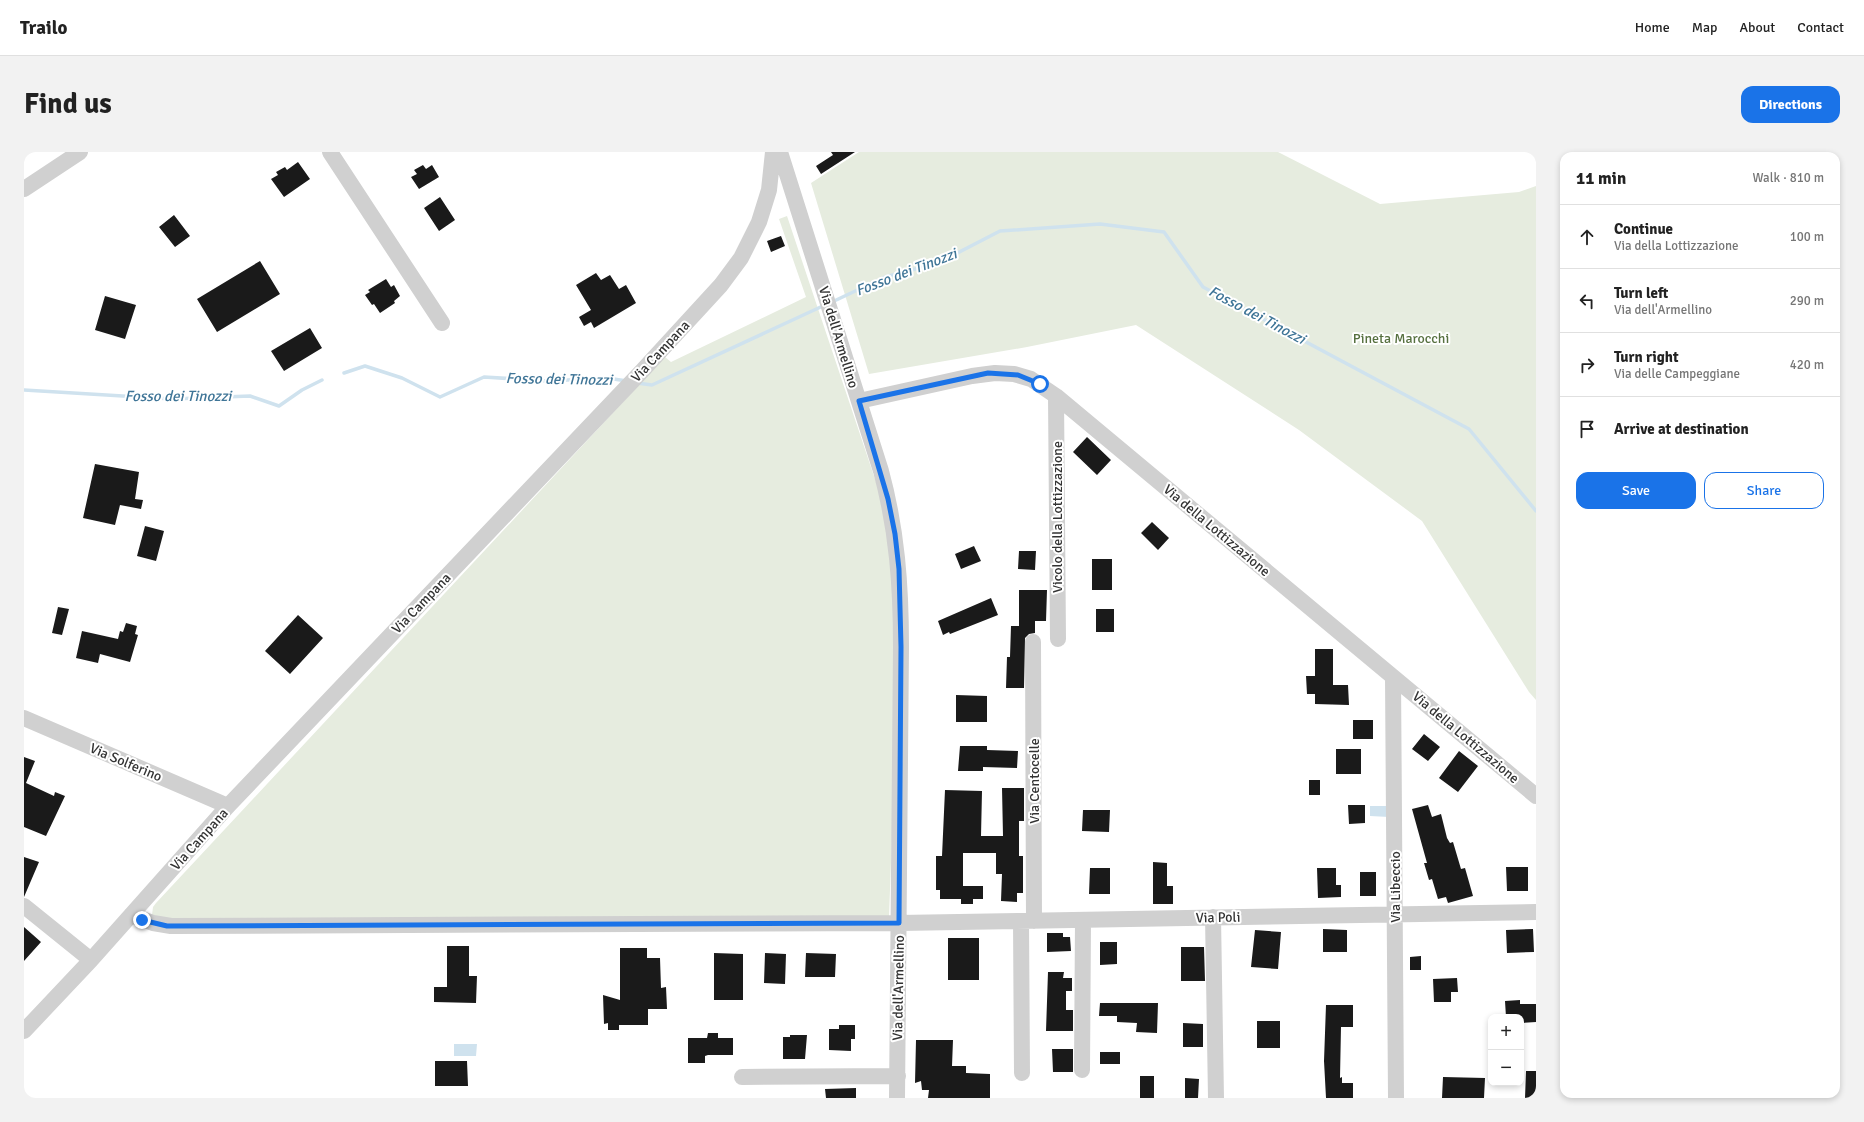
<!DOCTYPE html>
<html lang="en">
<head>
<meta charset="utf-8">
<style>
	body { margin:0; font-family:Signika,sans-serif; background:#f2f2f2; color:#222 }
	.controls { position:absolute; right:12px; bottom:12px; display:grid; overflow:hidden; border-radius:8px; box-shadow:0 2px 6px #0003 }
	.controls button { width:36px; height:36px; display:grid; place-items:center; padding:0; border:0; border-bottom:1px solid #e0e0e0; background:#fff; color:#222; font:20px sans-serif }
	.stop { position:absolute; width:12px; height:12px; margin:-9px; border:3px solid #1a73e8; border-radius:50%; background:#fff }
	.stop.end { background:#1a73e8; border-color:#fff; box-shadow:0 1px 4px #0008 }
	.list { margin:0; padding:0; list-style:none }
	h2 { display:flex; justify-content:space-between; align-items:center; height:52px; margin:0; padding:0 16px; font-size:17px }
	h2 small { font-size:13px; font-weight:400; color:#767676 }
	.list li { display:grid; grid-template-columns:26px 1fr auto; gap:12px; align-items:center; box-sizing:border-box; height:64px; padding:0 16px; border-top:1px solid #e0e0e0 }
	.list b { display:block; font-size:15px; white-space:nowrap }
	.list p { margin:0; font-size:13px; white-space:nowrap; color:#767676 }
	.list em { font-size:13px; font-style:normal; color:#767676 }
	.actions { display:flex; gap:8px; padding:12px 16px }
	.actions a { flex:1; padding:9px 0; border:1px solid #1a73e8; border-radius:12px; text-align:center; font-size:14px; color:#1a73e8 }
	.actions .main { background:#1a73e8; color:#fff }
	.icon { flex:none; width:22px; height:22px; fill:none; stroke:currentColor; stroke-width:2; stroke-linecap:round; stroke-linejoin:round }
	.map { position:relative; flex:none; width:1512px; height:946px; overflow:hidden; border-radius:12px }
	header { display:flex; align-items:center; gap:24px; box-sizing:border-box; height:56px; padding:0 20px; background:#fff; border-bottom:1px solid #e0e0e0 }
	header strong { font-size:19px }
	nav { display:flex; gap:22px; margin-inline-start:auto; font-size:14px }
	.intro { display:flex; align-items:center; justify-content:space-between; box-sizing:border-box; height:96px; padding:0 24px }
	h1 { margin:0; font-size:28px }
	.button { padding:10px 18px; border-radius:12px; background:#1a73e8; color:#fff; font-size:14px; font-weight:700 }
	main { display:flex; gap:24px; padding:0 24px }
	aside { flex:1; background:#fff; border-radius:12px; box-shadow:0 2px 6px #0003 }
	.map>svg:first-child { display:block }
</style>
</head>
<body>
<header>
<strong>Trailo</strong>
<nav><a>Home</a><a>Map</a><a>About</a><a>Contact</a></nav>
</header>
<div class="intro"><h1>Find us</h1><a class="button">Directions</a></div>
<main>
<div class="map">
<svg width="1512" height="946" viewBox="0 0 1512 946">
	<rect width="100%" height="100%" fill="#fff"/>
	<!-- green -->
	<path fill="#e6ecdf" d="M835,0H1254L1356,52L1495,40L1512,34V548L1505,540L1398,369L1275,278L1112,173L1003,195L845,222L787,31Z
		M763,64L864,366L876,462L865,765L146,771L128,763L129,755L132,751L641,205L647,210L782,145L755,67Z"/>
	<!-- water -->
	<path fill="#cfe2ee" d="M1346,654H1365V665L1346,664Z
		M430,892H453L452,904H430Z"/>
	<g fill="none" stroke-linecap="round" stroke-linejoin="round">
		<!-- stream -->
		<path stroke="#cfe2ee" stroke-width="3.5" d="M808,150L861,125L914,111L976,79L1076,72L1140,80L1179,135L1445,277L1512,359
			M320,221L341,214L378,226L416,245L460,225L524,229L583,226L603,229
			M613,231L628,233L801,153
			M0,238L148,247L226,244L255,254L278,238L298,228"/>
	</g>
	<!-- building -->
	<path fill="#1a1a1a" d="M807,0H831L797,22L792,14L809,3Z
		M274,10L286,27L260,45L247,27L254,23L252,20L261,15L263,18Z
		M399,13L402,17L408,13L415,25L395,37L387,25L393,22L390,18Z
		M416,45L431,68L415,79L400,56Z
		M150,63L166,84L151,95L135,75Z
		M757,84L761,94L747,100L743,89Z
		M236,109L256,142L193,180L173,147Z
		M572,121L577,128L586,123L595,137L602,133L612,151L570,176L567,170L560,174L555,165L567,158L552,133Z
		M362,127L367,135L370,133L376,144L370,149L371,151L356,161L350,152L348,153L341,143L346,140L344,138Z
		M81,144L112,153L101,187L71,178Z
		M286,176L298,196L260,219L247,199Z
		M1063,285L1087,308L1073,323L1049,300Z
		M71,312L115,320L111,347L119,348L117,357L96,353L91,373L59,366Z
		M1128,370L1145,386L1134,398L1117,381Z
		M121,374L140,379L132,409L113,404Z
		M950,394L957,409L937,417L931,402Z
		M995,399H1012L1011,418L994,417Z
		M1068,407H1088V438H1068Z
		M995,438H1023L1022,469H1011V481L1005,482L1001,486L1000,536H982L983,505H986L987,474H995Z
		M967,446L974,463L926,482L925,480L919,483L914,469Z
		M34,455L45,457L38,483L28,481Z
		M1072,457H1090V480H1072Z
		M274,463L299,486L266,522L241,499Z
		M102,471L113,474L111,482L114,483L106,510L76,502L74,511L52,506L58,479L94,487L96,479L99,480Z
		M1291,497H1309V533H1324L1325,553L1291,552V542H1283L1282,524H1291Z
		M932,543L963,544V570H932Z
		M1329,568H1349V587H1329Z
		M1400,582L1416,595L1404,609L1388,597Z
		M936,594H963V598L994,599L993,616L959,615V619H934Z
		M1312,597H1337V622H1312Z
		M1435,599L1454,614L1434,640L1415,626Z
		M0,605L11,609L2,631L30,644L31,640L41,644L22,684L0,675Z
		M1285,628H1296V643H1285Z
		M978,636H1000V669H995V704H999V741H993V750L977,749L978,722H972V701H939V734H959V747H949V752H937V747H916V738H912V704H918L921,638L958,639L957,684H979Z
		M1324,653H1341V671L1325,672Z
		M1404,653L1408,665L1417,662L1423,686L1426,691L1429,690L1437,717L1441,716L1449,744L1424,751L1422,745L1414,747L1408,727L1405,728L1400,711H1403L1388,657Z
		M1059,658H1086L1085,680L1058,679Z
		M0,705L15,710L0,745Z
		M1129,710L1143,711V734H1149V752H1129Z
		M1482,715H1504V739H1483Z
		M1066,716H1086V742H1065Z
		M1293,716H1312V733H1317V745L1294,746Z
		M1336,720H1352V744H1336Z
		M0,775L17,790L0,809Z
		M1299,777L1323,778V800H1299Z
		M1509,777L1510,800L1483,801L1482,778Z
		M1231,778L1257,780L1254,817L1227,815Z
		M1023,781H1039V785H1046L1047,799L1023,800Z
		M924,786H955V828H924Z
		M1076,790H1093V812L1076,813Z
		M423,794H445V824H453L452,851L410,850V835H423Z
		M1157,795H1180L1181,829H1157Z
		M596,796H623V806H636L637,836L642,835L643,857H624V873H595V878H584V871L580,872L579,843L596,848Z
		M690,801L719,802V848H690Z
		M741,801L762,802L761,832L740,831Z
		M782,801L812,802L811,825H781Z
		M1397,804V818H1386V805Z
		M1024,820H1040L1039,826H1048V839H1042V858H1049V879H1022Z
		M1433,826L1434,840H1427V850H1410L1409,827Z
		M1496,848V852H1512V870L1497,871V865H1482L1481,849Z
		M1076,851H1134L1133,881L1112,880L1113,871L1093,870V864H1075Z
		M1302,853H1329V875H1317L1316,926L1318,925V931H1329V946H1302L1300,909Z
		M1233,869H1256V896H1233Z
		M1159,871L1179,872V895H1159Z
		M815,873H831V887H827V899L805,898V877H815Z
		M684,881H694V886H709V903H684L681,904V911H664V886H683Z
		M766,883H783L781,907H759V885H766Z
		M892,888H929L928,914H942V921L966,922V946H904L905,938H898L897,929L891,931Z
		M1028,897H1049V920H1029Z
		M1076,900H1096V912H1076Z
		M411,909H443L444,934H411Z
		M1502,919H1512V946H1501Z
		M1116,924H1130V946H1116Z
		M1419,925L1461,926L1460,946H1418Z
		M1161,926L1175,927L1174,946H1161Z
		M832,936V946H802L801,937Z"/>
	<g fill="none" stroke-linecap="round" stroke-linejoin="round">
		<!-- minor -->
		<path stroke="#d0d0d0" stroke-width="16" d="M306,0L418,171
			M756,0L857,319C873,378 877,433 877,495L873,946
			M0,37L56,0
			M1032,244L1034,487
			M835,249L948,224L971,221L990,222L1007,227L1032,244L1512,644
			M1009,490L1010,769
			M1369,525L1372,946
			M0,566L204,654
			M0,754L67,808
			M107,763L129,771L147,774L875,771L1512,760
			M1189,765L1192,946
			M997,769L998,921
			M0,879L67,808L204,654L618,219L697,133L717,106L735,70L745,38L749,0
			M1058,918L1059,768
			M718,925L874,924"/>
	</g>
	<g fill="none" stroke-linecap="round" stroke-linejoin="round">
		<!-- route -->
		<path stroke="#1a73e8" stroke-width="5" d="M118,768L143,774L875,771L877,495L875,417L871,382L864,347L835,249L964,221L994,223L1016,232"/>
	</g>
	<g text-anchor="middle" stroke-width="4" stroke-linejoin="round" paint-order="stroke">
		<!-- street labels -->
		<g font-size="14" fill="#333" stroke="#fff">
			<text transform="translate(815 185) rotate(73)" y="5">Via dell'Armellino</text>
			<text transform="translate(636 199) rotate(-47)" y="5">Via Campana</text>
			<text transform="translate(1033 365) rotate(-90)" y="5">Vicolo della Lottizzazione</text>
			<text transform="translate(1193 378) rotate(40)" y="5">Via della Lottizzazione</text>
			<text transform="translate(397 451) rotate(-46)" y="5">Via Campana</text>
			<text transform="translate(1442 585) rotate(40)" y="5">Via della Lottizzazione</text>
			<text transform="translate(102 610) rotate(23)" y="5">Via Solferino</text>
			<text transform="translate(1010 629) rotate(-90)" y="5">Via Centocelle</text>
			<text transform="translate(175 687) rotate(-48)" y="5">Via Campana</text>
			<text transform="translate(1371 735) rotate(-90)" y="5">Via Libeccio</text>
			<text transform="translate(1194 765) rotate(-1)" y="5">Via Poli</text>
			<text transform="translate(874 836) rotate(-89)" y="5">Via dell'Armellino</text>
		</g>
		<!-- park labels -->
		<g font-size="14" fill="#56703f" stroke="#fff">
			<text x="1377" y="191">Pineta Marocchi</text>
		</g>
		<!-- water labels -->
		<g font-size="15" font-style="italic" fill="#3f7597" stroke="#fff">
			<text transform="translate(882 120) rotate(-21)" y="5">Fosso dei Tinozzi</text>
			<text transform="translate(1233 163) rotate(28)" y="5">Fosso dei Tinozzi</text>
			<text transform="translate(535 227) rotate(1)" y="5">Fosso dei Tinozzi</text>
			<text x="154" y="249">Fosso dei Tinozzi</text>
		</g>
	</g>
</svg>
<div class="controls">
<button>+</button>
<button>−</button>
</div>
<div class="stop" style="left:1016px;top:232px"></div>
<div class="stop end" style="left:118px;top:768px"></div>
</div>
<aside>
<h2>11 min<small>Walk · 810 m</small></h2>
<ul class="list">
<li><svg class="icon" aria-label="ahead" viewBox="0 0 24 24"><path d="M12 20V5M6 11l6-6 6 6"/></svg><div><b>Continue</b><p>Via della Lottizzazione</p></div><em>100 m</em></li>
<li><svg class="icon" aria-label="left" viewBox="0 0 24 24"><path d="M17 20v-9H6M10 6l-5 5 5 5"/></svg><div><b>Turn left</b><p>Via dell'Armellino</p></div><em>290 m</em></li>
<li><svg class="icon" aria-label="right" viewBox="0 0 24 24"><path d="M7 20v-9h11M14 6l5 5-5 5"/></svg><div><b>Turn right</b><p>Via delle Campeggiane</p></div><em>420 m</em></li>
<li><svg class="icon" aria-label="arrive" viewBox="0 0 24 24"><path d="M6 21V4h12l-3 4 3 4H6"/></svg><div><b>Arrive at destination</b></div></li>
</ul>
<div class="actions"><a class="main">Save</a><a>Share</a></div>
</aside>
</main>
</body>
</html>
